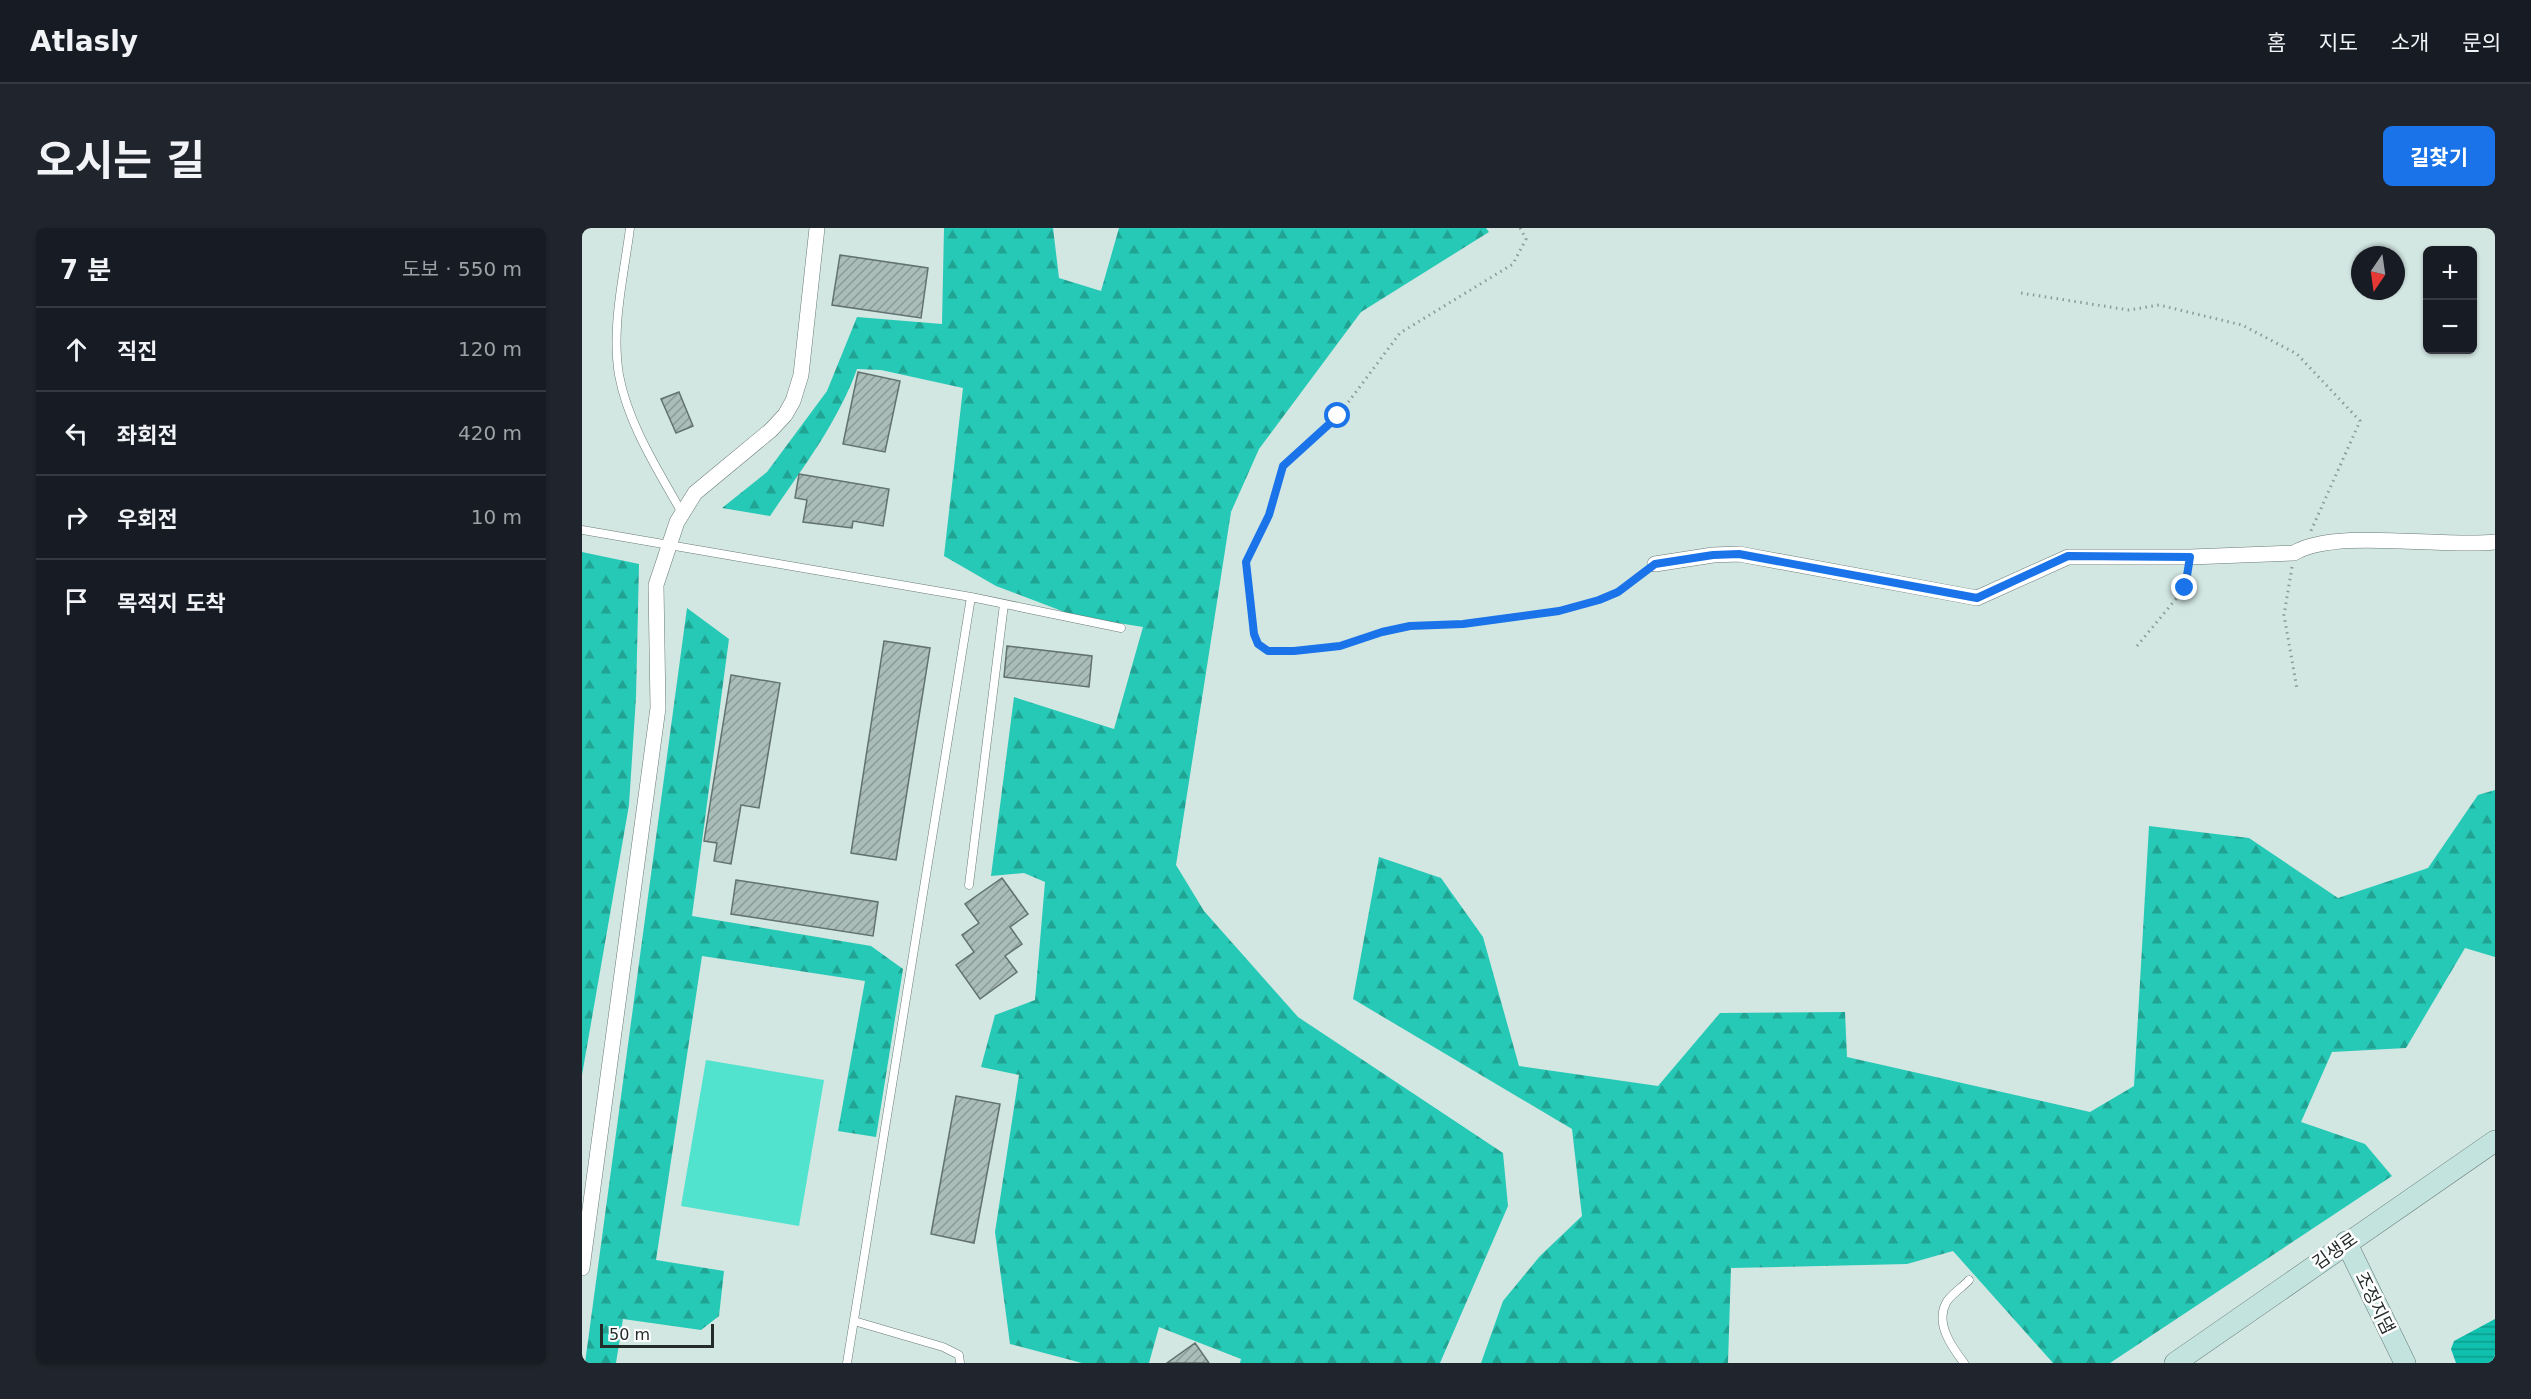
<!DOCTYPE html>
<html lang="ko">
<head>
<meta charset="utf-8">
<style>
	body { margin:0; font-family:"DejaVu Sans","Noto Sans KR",sans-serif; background:#20242c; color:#f1f3f6 }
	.controls { position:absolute; right:18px; top:18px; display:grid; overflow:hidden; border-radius:9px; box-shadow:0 2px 4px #0004 }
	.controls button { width:54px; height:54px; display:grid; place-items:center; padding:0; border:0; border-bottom:2px solid #363941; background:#171b24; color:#f1f3f6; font:30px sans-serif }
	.compass { position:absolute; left:1769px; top:18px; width:54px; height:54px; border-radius:50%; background:#171b24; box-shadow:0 2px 4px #0004; rotate:193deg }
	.scale { position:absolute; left:18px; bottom:15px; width:114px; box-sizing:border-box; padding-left:6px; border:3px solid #242c2a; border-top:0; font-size:16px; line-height:21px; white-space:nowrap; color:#242c2a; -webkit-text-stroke:4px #fff; paint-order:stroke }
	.stop { position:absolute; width:18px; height:18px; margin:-14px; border:4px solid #1a73e8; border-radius:50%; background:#fff }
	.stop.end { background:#1a73e8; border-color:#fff; box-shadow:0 2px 6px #0008 }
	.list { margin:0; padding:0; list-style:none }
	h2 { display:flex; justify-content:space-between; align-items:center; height:78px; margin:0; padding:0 24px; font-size:26px }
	h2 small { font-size:20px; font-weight:400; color:#9ea1a6 }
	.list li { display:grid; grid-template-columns:39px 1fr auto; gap:18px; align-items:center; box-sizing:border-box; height:84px; padding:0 24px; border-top:2px solid #363941 }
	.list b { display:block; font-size:22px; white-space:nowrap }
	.list em { font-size:20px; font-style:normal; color:#9ea1a6 }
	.icon { flex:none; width:33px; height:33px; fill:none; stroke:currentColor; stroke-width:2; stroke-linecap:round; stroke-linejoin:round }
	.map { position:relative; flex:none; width:1913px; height:1135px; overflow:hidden; border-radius:9px }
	header { display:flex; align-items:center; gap:36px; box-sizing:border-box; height:84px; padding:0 30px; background:#171b24; border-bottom:2px solid #363941 }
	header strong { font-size:28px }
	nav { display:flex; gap:33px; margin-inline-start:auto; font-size:21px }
	.intro { display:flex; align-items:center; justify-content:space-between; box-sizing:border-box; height:144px; padding:0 36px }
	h1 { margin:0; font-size:42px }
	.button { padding:15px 27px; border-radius:9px; background:#1a73e8; color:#fff; font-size:21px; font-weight:700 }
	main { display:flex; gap:36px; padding:0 36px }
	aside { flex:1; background:#171b24; border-radius:9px; box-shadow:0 2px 4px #0004 }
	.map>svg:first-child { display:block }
</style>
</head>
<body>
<header>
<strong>Atlasly</strong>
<nav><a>홈</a><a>지도</a><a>소개</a><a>문의</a></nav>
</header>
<div class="intro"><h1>오시는 길</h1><a class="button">길찾기</a></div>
<main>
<aside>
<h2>7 분<small>도보 · 550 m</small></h2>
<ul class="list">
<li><svg class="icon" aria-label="ahead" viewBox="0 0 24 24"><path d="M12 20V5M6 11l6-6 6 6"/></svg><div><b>직진</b></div><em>120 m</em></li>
<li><svg class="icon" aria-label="left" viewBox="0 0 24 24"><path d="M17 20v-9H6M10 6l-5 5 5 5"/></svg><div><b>좌회전</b></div><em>420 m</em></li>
<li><svg class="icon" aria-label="right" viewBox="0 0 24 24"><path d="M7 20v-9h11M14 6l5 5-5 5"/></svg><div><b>우회전</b></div><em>10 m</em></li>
<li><svg class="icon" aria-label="arrive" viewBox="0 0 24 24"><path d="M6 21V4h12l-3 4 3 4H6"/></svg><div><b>목적지 도착</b></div></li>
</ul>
</aside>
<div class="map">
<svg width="1913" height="1135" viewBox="0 0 1913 1135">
	<defs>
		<pattern id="forest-firs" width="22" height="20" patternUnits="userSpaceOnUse" patternTransform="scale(1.5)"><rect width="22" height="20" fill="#25c9b5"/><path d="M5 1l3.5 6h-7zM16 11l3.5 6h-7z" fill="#20a393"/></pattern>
		<pattern id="water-rules" width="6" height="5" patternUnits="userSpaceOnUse" patternTransform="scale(1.5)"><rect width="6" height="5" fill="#0ec0ad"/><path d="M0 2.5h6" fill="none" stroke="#0d9c8d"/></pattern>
		<pattern id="building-hatch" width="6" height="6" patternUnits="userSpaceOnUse" patternTransform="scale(1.5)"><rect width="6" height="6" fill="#aabdb9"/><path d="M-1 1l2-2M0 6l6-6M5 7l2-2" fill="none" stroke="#8a9a97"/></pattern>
	</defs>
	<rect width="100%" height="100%" fill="#d2e6e2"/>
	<!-- forest -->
	<path fill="url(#forest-firs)" d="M362,0H471L477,50L519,63L537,0H904L907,4L779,84L677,221L649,284L594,637L622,683L716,789L921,925L926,978L858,1135H658L659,1131L577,1099L567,1135H500L428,1116L413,1004L437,847L399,839L413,787L453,772L463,654L442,645L409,648L432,469L532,501L561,399L493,388L414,358L362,328L381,160L299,142L275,141C256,194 220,241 188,288L140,280L185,244L245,163L275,89L360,96Z
		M0,324L57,336L54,469L47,577L0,847Z
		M105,380L147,411L110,688L289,718L321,741L294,909L256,903L283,753L120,728L74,1032L142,1043L137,1088L119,1102L41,1091L34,1135H3Z
		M1913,562V729L1883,720L1824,820L1750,824L1719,894L1783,916L1810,948L1528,1135H1471L1371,1023L1325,1036L1149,1040L1146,1135H899L921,1073L958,1028L1000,988L990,901L771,771L797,629L859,650L901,709L937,838L1076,858L1138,785L1263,784L1265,829L1508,884L1552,858L1567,598L1667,610L1756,670L1846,640L1896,567Z"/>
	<!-- pitch -->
	<path fill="#51e3ce" d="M124,832L242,852L217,998L99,978Z"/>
	<!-- water -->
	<path fill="url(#water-rules)" d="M1913,1091V1135H1874L1869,1121L1872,1113Z"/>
	<!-- building -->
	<path fill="url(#building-hatch)" stroke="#61726f" stroke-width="1.5" d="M258,27L346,40L339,90L250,77Z
		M276,144L318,153L303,224L261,216Z
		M97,164L111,198L94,205L79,171Z
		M217,246L307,261L301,298L271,293L270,300L221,294L225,272L213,270Z
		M302,413L348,420L314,632L269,625Z
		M425,418L510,428L507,459L422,449Z
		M149,447L198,455L177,580L159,577L149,636L132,633L135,615L122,613Z
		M420,650L446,686L428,699L440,716L423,728L435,744L398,771L374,737L392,724L380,707L397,695L383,676Z
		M154,652L296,674L291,708L149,686Z
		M374,868L418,876L392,1015L349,1006Z
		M613,1115L627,1135H585Z"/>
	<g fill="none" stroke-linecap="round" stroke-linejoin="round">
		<!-- lane casing -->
		<g stroke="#697b77" stroke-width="9">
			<path id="lane" d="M48,0C42,47 29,99 37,147C46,196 76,242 100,285
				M0,302L389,369L265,1135
				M389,369L539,400
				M387,657L422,376
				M272,1093L361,1119L377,1127L378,1135
				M1382,1135C1370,1119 1353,1096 1364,1075C1368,1067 1381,1059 1387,1052"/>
		</g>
		<!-- street casing -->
		<g stroke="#697b77" stroke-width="16">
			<path id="street" d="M1073,336L1131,327L1157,326L1395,370L1486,329H1608L1712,325C1753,300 1861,320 1913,314
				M0,1040L76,480L74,357L95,294L113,265L189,202L203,187L211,173L219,147L235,0"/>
		</g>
		<!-- secondary casing -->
		<g stroke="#697b77" stroke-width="22">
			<path id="secondary" d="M1764,1014L1823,1135
				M1593,1135L1913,913"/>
		</g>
		<!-- path -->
		<path stroke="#8c9b98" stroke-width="3" stroke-dasharray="1.5 4.5" stroke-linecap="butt" d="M938,0L944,11L931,36L818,105L756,188L701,238L687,287L664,334L672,406L676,416L686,423H712L758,418L800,404L828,398L881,396L977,383L1017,372L1036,364L1063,344
			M1439,65L1547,82L1577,77L1660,97L1715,126L1778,193L1728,305
			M1710,339L1702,387L1715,461
			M1555,418L1603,360L1605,344"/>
		<!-- lane -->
		<use href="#lane" stroke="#fff" stroke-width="8"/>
		<!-- street -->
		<use href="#street" stroke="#fff" stroke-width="15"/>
		<!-- secondary -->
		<use href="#secondary" stroke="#c3e3df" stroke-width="21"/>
	</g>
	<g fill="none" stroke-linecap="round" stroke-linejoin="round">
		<!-- route -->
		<path stroke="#1a73e8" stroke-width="8" d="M756,188L701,238L687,287L664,334L672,406L676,416L686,423H712L758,418L800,404L828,398L881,396L977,383L1017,372L1036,364L1073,336L1131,327L1157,326L1395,370L1486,328L1608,329L1603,360"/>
	</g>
	<g text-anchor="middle" stroke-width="5" stroke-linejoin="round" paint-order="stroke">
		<!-- street labels -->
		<g font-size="18" fill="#242c2a" stroke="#fff">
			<text transform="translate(1753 1023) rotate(-35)" y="6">김생로</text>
			<text transform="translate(1793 1075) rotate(64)" y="6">조정지댐</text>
		</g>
	</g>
</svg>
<div class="controls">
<button>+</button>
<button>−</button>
</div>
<svg class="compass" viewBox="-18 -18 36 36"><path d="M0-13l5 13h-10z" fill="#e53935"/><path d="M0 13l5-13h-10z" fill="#9ea1a6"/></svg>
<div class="scale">50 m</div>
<div class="stop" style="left:756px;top:188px"></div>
<div class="stop end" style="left:1603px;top:360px"></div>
</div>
</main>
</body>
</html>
